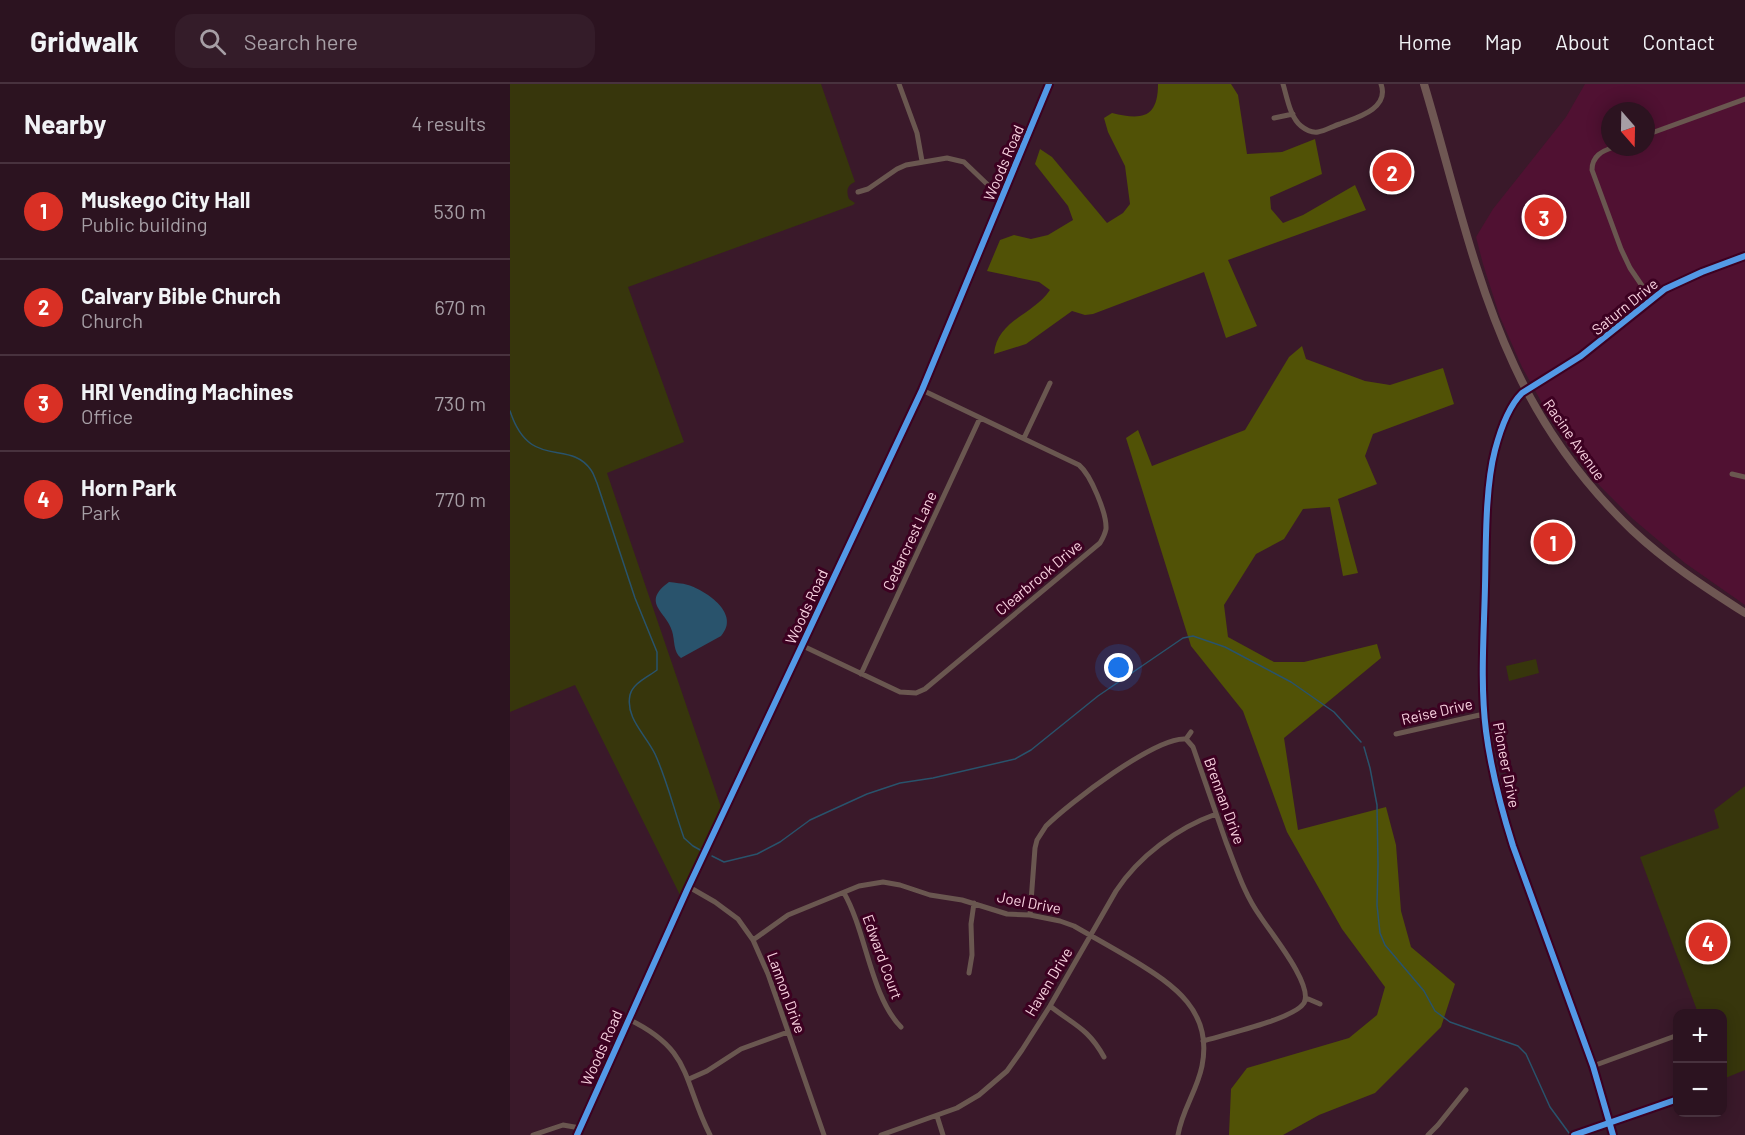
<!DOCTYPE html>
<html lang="en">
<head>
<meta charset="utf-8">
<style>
	body { margin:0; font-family:Barlow,sans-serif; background:#341c29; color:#f1f3f6 }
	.controls { position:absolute; right:18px; bottom:18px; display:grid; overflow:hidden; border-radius:12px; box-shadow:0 3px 15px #0003 }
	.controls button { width:54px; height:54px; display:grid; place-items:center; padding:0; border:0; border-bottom:2px solid #48323e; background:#2c1320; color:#f1f3f6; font:30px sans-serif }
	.compass { position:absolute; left:1091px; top:18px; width:54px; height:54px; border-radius:50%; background:#2c1320; box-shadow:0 3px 15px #0003; rotate:160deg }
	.you { position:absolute; left:609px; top:584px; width:21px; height:21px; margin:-15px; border:4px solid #fff; border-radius:50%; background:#1a73e8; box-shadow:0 0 0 9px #1a73e833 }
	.badge { display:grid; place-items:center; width:39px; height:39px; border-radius:50%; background:#d93025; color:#fff; font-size:20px; font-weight:700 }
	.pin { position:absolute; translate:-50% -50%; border:3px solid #fff; box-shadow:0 2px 6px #0006 }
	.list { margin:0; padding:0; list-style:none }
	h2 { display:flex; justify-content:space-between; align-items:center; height:78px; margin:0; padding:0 24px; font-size:26px }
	h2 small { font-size:20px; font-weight:400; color:#a69ea5 }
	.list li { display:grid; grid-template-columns:39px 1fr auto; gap:18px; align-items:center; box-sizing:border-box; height:96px; padding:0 24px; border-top:2px solid #48323e }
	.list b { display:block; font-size:22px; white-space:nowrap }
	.list p { margin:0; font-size:20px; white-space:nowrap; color:#a69ea5 }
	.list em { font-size:20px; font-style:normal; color:#a69ea5 }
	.icon { flex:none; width:33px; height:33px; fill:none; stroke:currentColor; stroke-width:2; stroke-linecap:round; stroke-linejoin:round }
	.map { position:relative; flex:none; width:1235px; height:1051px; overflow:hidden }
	header { display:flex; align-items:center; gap:36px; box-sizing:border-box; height:84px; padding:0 30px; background:#2c1320; border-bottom:2px solid #48323e }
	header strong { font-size:28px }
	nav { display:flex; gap:33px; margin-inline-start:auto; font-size:21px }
	.search { width:420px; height:54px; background:#341c29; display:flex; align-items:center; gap:15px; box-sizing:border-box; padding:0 21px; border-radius:18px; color:#a69ea5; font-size:22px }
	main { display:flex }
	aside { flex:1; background:#2c1320 }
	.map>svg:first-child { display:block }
</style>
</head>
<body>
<header>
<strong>Gridwalk</strong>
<div class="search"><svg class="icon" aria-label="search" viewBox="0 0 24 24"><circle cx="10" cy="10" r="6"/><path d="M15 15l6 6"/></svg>Search here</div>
<nav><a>Home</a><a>Map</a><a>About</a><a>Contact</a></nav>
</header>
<main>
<aside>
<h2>Nearby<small>4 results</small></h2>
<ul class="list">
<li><span class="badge">1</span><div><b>Muskego City Hall</b><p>Public building</p></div><em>530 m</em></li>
<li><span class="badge">2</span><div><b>Calvary Bible Church</b><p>Church</p></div><em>670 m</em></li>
<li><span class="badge">3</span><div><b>HRI Vending Machines</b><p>Office</p></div><em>730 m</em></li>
<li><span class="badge">4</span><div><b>Horn Park</b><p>Park</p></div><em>770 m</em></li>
</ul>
</aside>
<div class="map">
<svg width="1235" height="1051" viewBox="0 0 1235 1051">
	<rect width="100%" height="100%" fill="#3a192a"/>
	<!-- built -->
	<path fill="#501132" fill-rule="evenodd" d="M1075,0H1235V521L1175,479L1123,435L1090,402L1061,366L1038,330L1012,283L990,233L973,180L966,153L983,125L1056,33ZM1100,27H1136V63H1100Z"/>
	<!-- green -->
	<path fill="#37360c" d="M0,0H311L345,98C337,101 336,107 339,115L345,119L343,121L118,203L174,358L97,389L212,726L171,813L65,601L0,628Z
		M1026,575L1029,589L999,597L996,582Z
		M1235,702V986L1213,995L1212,930L1188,929L1130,773L1209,744L1204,726Z"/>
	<!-- forest -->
	<path fill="#515206" d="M648,0H721L728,11L737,70L772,68L805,55L812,90L760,113L761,125L773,139L793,131L845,101L856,126L718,176L747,242L716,254L694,188L583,230L575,231L562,227L516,260L484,270C487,236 522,232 540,206L529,198L477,187L490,156L504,151L521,155L538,151L563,136L558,122L525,80L530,65L542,73L597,139L613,129L620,120L615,82L598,48L594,34L602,29C631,36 648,35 648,0Z
		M792,262L796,275L855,297L880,301L933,284L944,320L863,350L855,372L867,400L828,415L848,489L833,492L820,423L793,425L774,455L746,470L714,521L718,553L764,578H794L867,560L871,574L774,654L788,746L876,723L886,761L891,827L901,863L945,900L931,943L865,1009L809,1031L773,1051H719L721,1005L737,984L839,954L867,931L875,903L832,845L777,748L733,627L681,562L616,354L628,346L642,382L735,346L779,273Z"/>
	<!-- water -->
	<path fill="#29536c" d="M159,498C165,499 172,499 178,501C197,507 231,530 211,552L171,574C163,568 165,556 162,547C157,528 130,519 159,498Z"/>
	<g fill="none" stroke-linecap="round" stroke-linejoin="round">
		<!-- stream -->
		<path stroke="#29536c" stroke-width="1.5" d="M0,327C20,388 59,354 81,386C84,390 85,395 87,399L125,514L147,568V586C138,593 123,599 120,611C115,634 136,651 145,670C157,696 164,726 174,754L183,762L192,767
			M854,663L860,684L867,721L868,781L867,821L870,849L875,861L914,907L925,927L940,938L1008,962L1016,970L1040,1023L1059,1049
			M202,772L214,778L247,770L270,758L300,736L357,710L390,699L423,694L505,675L521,666L588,612L673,554L683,552L715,563L781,598L824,628L851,658"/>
		<!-- minor -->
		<path stroke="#6a5750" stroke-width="5" d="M389,0L407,49L412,77
			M773,0C777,13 780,33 791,42C796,46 802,49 808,48C815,47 823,42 830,40C846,34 880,25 871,0
			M764,34L783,30
			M1136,51L1235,15
			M1104,63C1092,67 1082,72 1082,86L1111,165L1120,184L1141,215
			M348,108L358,105L387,85L396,81L437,74L454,78L478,101L494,110
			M514,354L540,299
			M1222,390L1235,393
			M293,562L390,608L406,609L415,605L590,459C593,454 595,450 596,445C597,430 581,391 569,381L412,306
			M351,590L470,334
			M886,650L974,630
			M676,655L681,648
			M179,803L205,818L228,835L243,856L258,890L314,1051
			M334,809C356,847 361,913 391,943
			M520,831L525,764L527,756L536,742C558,720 646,652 676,655L683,663C694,695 705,726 716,758C726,783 734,810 750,832C760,848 804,901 794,919C784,935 713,951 693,957
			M243,856L278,831L349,802L373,798L390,801L420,811L452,816L497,830L520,831L550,837L564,842C583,853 603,864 623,876C664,901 703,927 692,982C687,1007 672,1026 668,1051
			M459,889L462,871L461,840L464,819
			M796,914L810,920
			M540,922C564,941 578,944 594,973
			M118,935C183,966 172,996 200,1051
			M1083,982L1168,951
			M179,995L197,987L231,965L278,948
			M427,1032L433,1051
			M23,1051L53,1041L70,1044
			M371,1051L447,1024L469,1011L497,987L512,966L540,922L606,807C629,772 667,744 706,730
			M918,1051L928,1041L956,1006
			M1103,1051L1083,982L1003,762C991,724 981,686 976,647C970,599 974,550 975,502C976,461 975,404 985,366C990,347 998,323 1012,309L1071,272L1155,205L1192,188L1235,172"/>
		<!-- tertiary -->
		<path stroke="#6a5750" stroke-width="7" d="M67,1051L177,806L412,306L539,0"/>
		<!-- secondary -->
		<path stroke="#6f5753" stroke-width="8" d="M914,0C942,93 963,193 1004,281C1032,342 1073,399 1122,446C1156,478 1196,504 1235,529"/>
		<!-- cycleway casing -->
		<g stroke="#3c0121" stroke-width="10">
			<path id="cycleway" d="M67,1051L177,806L412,306L539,0
				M1064,1051L1168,1015
				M1103,1051L1083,982L1003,762C991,724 981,686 976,647C970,599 974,550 975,502C976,461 975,404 985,366C990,347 998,323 1012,309L1071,272L1155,205L1192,188L1235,172"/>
		</g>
		<!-- cycleway -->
		<use href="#cycleway" stroke="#5399e6" stroke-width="6"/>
	</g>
	<g text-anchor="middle" stroke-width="6" stroke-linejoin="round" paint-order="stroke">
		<!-- street labels -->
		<g font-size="15" fill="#f9d2e0" stroke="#3c0121">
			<text transform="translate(494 79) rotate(-67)" y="5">Woods Road</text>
			<text transform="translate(1115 223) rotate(-39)" y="5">Saturn Drive</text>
			<text transform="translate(1064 356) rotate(55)" y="5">Racine Avenue</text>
			<text transform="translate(400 457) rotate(-65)" y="5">Cedarcrest Lane</text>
			<text transform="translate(529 494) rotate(-40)" y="5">Clearbrook Drive</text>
			<text transform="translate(297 523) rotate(-65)" y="5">Woods Road</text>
			<text transform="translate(927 628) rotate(-13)" y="5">Reise Drive</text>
			<text transform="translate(996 681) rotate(79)" y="5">Pioneer Drive</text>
			<text transform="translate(714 717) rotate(70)" y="5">Brennan Drive</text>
			<text transform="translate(519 819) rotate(11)" y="5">Joel Drive</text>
			<text transform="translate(372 873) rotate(70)" y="5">Edward Court</text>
			<text transform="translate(539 898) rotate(-59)" y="5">Haven Drive</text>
			<text transform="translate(276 909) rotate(70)" y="5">Lannon Drive</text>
			<text transform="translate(92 964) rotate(-66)" y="5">Woods Road</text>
		</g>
	</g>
</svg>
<div class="controls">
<button>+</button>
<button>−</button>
</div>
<svg class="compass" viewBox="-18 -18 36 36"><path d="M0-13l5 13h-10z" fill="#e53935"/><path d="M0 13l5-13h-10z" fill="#a69ea5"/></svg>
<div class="you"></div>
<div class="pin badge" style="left:1043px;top:458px">1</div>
<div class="pin badge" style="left:882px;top:88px">2</div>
<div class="pin badge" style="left:1034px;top:133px">3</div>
<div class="pin badge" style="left:1198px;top:858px">4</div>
</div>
</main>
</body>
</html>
